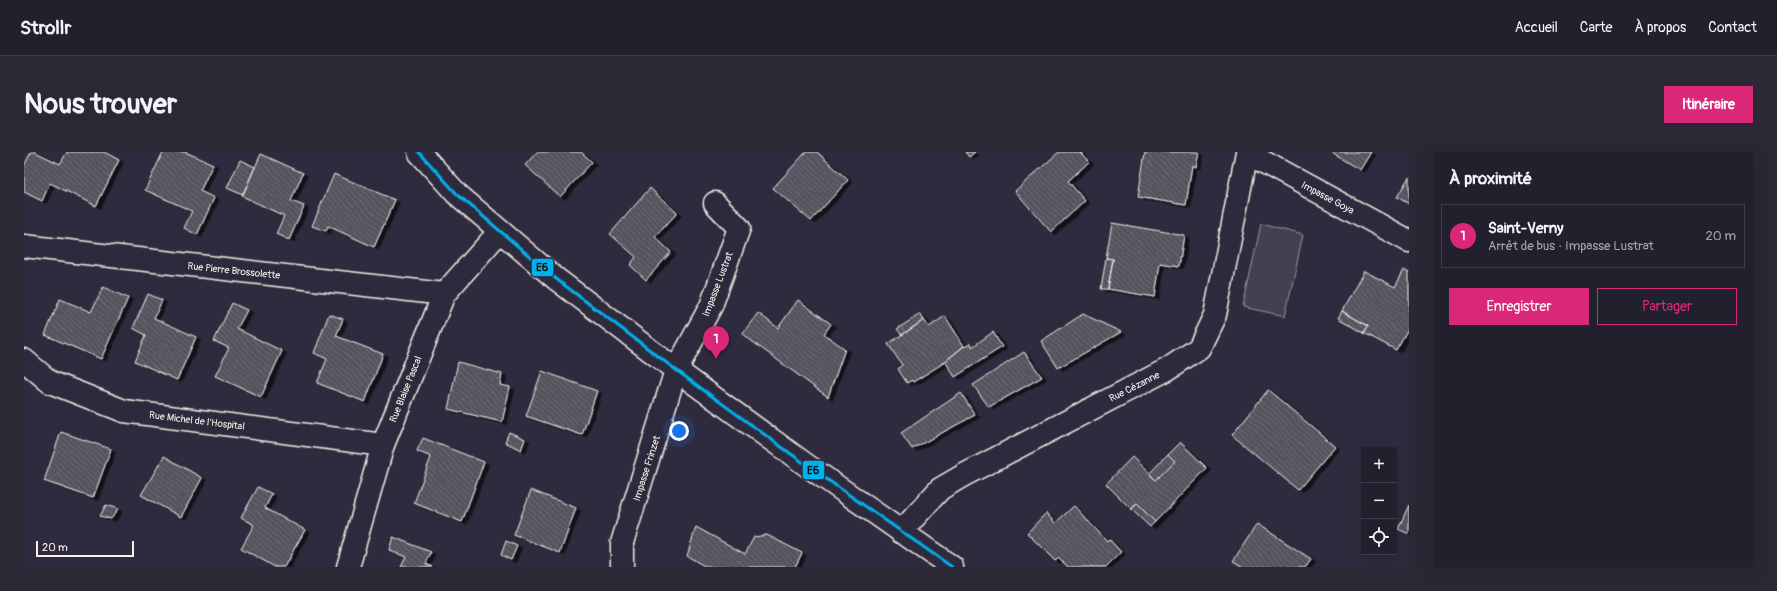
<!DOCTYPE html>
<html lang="fr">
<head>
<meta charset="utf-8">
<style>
	body { margin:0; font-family:Pangolin,sans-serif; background:#2b2836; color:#f1f3f6 }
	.controls { position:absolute; right:12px; bottom:12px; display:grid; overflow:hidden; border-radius:0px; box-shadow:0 4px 16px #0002 }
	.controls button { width:36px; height:36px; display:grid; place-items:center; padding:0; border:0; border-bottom:1px solid #403e4a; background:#23202e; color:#f1f3f6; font:20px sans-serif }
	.scale { position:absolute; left:12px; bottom:10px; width:98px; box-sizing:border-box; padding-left:4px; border:2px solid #f4f1e8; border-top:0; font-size:11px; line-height:14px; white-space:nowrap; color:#f4f1e8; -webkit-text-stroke:3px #2f2a3d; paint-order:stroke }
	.you { position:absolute; left:655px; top:279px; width:14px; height:14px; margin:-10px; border:3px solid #fff; border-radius:50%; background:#1a73e8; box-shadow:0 0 0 6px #1a73e833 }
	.badge { display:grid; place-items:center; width:26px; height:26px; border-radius:50%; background:#db2777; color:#fff; font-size:13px; font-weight:700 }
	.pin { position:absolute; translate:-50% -33px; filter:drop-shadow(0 1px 2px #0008) }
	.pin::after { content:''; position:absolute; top:21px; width:14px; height:12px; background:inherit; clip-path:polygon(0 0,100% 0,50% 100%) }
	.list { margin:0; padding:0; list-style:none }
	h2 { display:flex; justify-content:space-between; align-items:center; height:52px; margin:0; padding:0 16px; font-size:17px }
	h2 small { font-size:13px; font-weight:400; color:#a3a3aa }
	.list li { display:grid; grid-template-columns:26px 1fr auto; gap:12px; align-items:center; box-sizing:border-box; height:64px; margin:0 8px 8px; padding:0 8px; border:1px solid #403e4a; border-radius:0px }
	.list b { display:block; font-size:15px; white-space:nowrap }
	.list p { margin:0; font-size:13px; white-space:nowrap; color:#a3a3aa }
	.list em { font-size:13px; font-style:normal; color:#a3a3aa }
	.actions { display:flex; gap:8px; padding:12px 16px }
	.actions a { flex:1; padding:9px 0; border:1px solid #db2777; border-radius:0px; text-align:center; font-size:14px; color:#db2777 }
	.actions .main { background:#db2777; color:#fff }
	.icon { flex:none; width:22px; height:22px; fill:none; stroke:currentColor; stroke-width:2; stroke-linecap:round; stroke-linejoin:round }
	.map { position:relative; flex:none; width:1385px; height:415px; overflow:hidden; border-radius:0px }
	header { display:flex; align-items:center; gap:24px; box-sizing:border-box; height:56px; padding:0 20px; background:#23202e; border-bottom:1px solid #403e4a }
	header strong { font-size:19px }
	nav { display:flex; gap:22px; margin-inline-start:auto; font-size:14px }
	.intro { display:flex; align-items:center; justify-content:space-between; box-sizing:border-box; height:96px; padding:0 24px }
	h1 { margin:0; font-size:28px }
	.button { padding:10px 18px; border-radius:0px; background:#db2777; color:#fff; font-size:14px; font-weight:700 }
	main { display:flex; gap:24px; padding:0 24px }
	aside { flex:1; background:#23202e; border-radius:0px; box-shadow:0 4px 16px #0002 }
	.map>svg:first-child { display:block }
</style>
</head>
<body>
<header>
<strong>Strollr</strong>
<nav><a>Accueil</a><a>Carte</a><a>À propos</a><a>Contact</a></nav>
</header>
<div class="intro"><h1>Nous trouver</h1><a class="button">Itinéraire</a></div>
<main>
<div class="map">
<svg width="1385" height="415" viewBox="0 0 1385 415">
	<defs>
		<pattern id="building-back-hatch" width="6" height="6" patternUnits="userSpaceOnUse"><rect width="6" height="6" fill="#56525f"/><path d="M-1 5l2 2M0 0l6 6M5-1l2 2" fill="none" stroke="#6f6b76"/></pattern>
		<filter id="shadow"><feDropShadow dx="4.5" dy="2.5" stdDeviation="0" flood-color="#0009"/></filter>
	</defs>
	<rect width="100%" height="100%" fill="#2f2a3d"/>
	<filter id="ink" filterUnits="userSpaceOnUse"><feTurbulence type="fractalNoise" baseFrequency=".025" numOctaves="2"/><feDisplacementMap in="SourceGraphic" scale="8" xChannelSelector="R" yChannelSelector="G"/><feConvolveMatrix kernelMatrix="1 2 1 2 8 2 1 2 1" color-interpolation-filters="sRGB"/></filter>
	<g filter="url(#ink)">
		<!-- garden -->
		<path fill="#454050" stroke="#9c989c" d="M1237,72L1279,83L1261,164L1219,155Z"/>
		<!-- building -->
		<path fill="url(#building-back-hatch)" stroke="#f4f1e8" filter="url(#shadow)" d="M7,0H11L36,12L43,0H80L95,8L72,54L26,31L18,49L0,40V14Z
			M139,0H161L189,12L176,39L190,46L173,83L160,76L168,59L121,38Z
			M513,0H557L568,10L536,45L501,13Z
			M782,0H793L824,28L787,69L749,36Z
			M941,0H951L945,5Z
			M1035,0H1056L1065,10L1044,29L1061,49L1027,80L991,39Z
			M1121,0H1175L1172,15L1168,13L1162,53L1114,45Z
			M1306,0H1347L1336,18Z
			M237,2L279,21L267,49L280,54L265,88L252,82L260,64L218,44Z
			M216,8L231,15L219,43L203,36Z
			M310,22L371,48L350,95L304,74L302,79L288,74Z
			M1385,25V52L1373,45Z
			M626,36L653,61L631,85L647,100L622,128L606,113L612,105L586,82Z
			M1088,71L1160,83L1155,114L1136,111L1131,145L1084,137L1089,107L1082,106Z
			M1082,106L1089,107L1084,137H1077Z
			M1380,118L1385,121V175L1372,198L1340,181L1344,174L1318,159L1340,119L1371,135Z
			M79,135L104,146L77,207L21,183L36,147L67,160Z
			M124,142L138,148L130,166L172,185L153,228L111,209L122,183L109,176Z
			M774,148L807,172L800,182L821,197L804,245L718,182L734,161L754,176Z
			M208,151L223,158L213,177L258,199L237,245L191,224L205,196L190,189Z
			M1318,159L1344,174L1340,181L1314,166Z
			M305,162L319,167L312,184L359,202L341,250L293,231L303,207L290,201Z
			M896,162L900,168L878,183L873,177Z
			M1059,162L1097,180L1034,216L1017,189Z
			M921,164L940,194L918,212L889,230L888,228L883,231L874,217L878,213L864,192L900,168L905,175Z
			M969,180L978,195L931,225L921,209L918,212L940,194L941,195L947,191L948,195Z
			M1000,200L1018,225L965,255L949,233Z
			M434,210L478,222L476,233L486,235L478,270L424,257Z
			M518,219L573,239L558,283L502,264Z
			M1244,238L1311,294L1274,338L1208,283Z
			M937,241L951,263L888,297L877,281Z
			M37,280L87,297L69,346L20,329Z
			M485,280L501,287L497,298L481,290Z
			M399,286L460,310L438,370L390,351L407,305L393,299Z
			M1156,290L1183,316L1131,370L1113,352L1107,357L1082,332L1108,305L1132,328L1151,309L1144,302Z
			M1144,302L1151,309L1132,328L1125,322Z
			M140,304L178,326L157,365L117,343Z
			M234,335L248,342L241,356L281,378L260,415H251L217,396L230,373L217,366Z
			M507,338L552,356L536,401L490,383Z
			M1113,352L1131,370L1126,375L1107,357Z
			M82,353L94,357L87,367L76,364Z
			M1385,353V382L1374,377Z
			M1050,354L1083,389L1085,387L1097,400L1082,415H1044L1035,406L1031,409L1003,381L1022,361L1031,371Z
			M1233,372L1287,407L1281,415H1219L1209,409Z
			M672,375L721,402L730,385L743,383L778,401L771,415H682L663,404Z
			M369,385L407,400L402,412L409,415H377L382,405L365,398Z
			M482,389L493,394L487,408L477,403Z"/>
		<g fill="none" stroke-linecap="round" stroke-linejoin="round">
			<!-- street casing -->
			<g stroke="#f4f1e8" stroke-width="25">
				<path id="street" d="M1223,1L1385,89
					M0,94L420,142
					M0,208L26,230L100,259L359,293
					M877,380L916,337L940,323L1144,217L1175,196L1191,163L1223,0
					M324,415L359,293L420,142L476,79
					M598,415V391L652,218L687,154L715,76L691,51"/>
			</g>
			<!-- secondary casing -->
			<g stroke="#f4f1e8" stroke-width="25">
				<path id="secondary" d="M395,0L433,42L531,126L652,218L781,312L928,415"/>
			</g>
			<!-- street -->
			<use href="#street" stroke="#2f2a3d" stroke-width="22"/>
			<!-- secondary -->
			<use href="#secondary" stroke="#2f2a3d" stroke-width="22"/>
			<!-- bus-1 casing -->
			<g stroke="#2f2a3d" stroke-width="6">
				<path id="bus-1" d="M395,0L433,42L531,126L652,218L781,312L928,415"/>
			</g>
			<!-- bus-1 -->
			<use href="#bus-1" stroke="#00b2ec" stroke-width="3"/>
		</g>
	</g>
	<g text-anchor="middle" stroke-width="4" stroke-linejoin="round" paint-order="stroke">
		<!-- street labels -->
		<g font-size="10" fill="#f4f1e8" stroke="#2f2a3d">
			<text transform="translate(1304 45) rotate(28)" y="4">Impasse Goya</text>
			<text transform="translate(210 118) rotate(6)" y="4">Rue Pierre Brossolette</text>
			<text transform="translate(693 132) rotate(-69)" y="4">Impasse Lustrat</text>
			<text transform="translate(1110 234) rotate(-27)" y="4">Rue Cézanne</text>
			<text transform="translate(381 237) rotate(-68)" y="4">Rue Blaise Pascal</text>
			<text transform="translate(173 268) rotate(7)" y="4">Rue Michel de l'Hospital</text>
			<text transform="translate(622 316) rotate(-72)" y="4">Impasse Frinzet</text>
		</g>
	</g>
	<g stroke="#2f2a3d" stroke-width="1.5">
		<rect x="507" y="106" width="23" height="19" rx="4" fill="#00b2ec"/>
		<rect x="778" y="308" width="23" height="20" rx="4" fill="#00b2ec"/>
	</g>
	<g font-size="11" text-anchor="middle" font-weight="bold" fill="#111">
		<text x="518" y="119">E6</text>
		<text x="789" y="322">E6</text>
	</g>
</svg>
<div class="controls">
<button>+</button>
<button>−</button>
<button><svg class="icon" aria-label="locate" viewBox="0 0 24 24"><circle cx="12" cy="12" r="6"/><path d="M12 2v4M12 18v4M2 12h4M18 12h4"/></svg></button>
</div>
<div class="scale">20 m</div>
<div class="you"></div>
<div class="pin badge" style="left:692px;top:207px">1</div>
</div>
<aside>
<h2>À proximité<small></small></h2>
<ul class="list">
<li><span class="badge">1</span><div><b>Saint-Verny</b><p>Arrêt de bus · Impasse Lustrat</p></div><em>20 m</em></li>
</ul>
<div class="actions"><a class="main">Enregistrer</a><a>Partager</a></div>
</aside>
</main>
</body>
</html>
